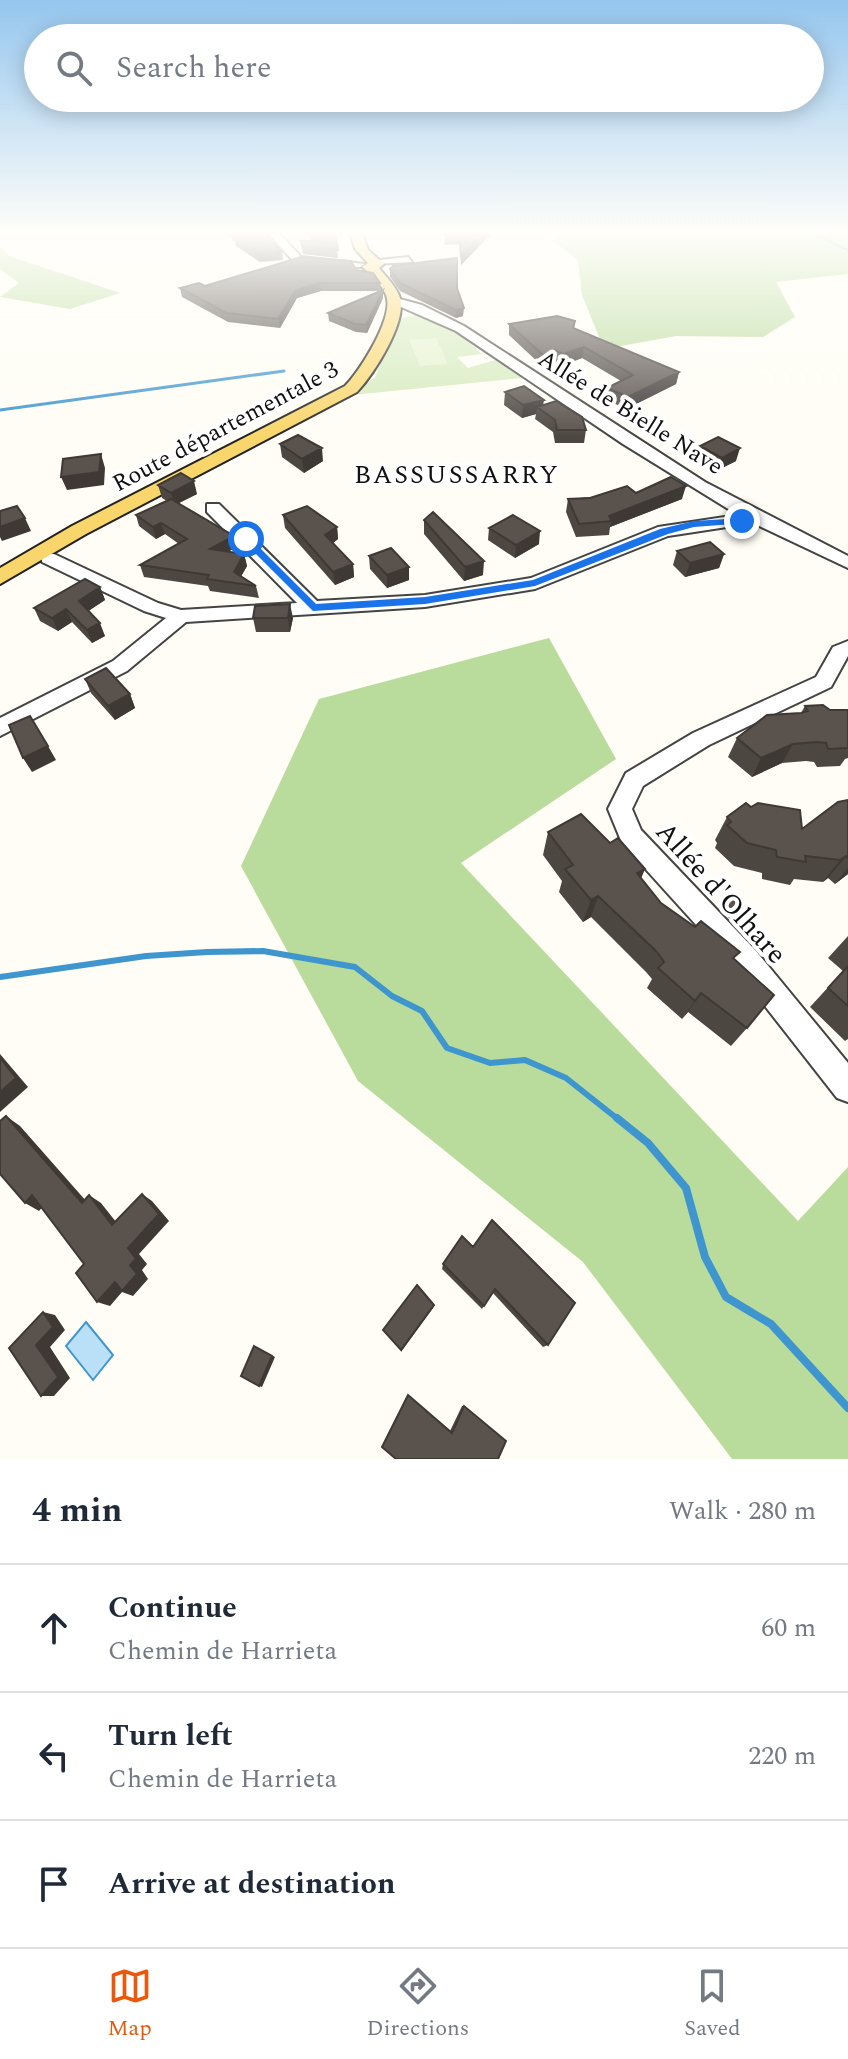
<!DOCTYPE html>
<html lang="en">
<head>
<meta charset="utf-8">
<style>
	body { margin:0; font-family:Spectral,serif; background:#f2f2f3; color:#1f2937 }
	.stop { position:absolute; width:24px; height:24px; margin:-18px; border:6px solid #1a73e8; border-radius:50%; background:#fff }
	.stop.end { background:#1a73e8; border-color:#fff; box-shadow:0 2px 8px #0008 }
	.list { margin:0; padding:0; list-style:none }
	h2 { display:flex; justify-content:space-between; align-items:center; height:104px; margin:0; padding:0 32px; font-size:34px }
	h2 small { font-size:26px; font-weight:400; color:#747a83 }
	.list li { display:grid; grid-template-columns:52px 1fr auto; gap:24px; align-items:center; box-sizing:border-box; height:128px; padding:0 32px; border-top:2px solid #e0e1e3 }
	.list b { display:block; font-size:30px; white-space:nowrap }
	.list p { margin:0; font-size:26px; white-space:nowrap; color:#747a83 }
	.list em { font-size:26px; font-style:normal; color:#747a83 }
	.icon { flex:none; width:44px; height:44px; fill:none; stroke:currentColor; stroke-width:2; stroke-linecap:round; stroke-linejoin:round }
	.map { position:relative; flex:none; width:848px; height:1459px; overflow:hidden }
	.search { position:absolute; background:#fff; box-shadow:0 4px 20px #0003; left:24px; right:24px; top:24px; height:88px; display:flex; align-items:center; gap:20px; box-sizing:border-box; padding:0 28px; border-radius:44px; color:#747a83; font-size:30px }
	.sheet { height:488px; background:#fff }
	nav { display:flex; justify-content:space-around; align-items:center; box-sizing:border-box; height:112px; border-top:2px solid #e0e1e3; background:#fff; font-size:22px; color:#747a83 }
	nav a { display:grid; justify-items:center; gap:4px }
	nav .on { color:#ea580c }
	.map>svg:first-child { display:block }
</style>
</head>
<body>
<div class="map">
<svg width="848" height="1459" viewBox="0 0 848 1459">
	<rect width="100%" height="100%" fill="#fffdf5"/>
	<!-- green -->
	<path fill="#d5ebbd" d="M415,315C440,317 465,338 482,354L457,357L468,368L495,360L523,378L352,395L375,377L399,319Z"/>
	<!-- forest -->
	<path fill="#b9dc9c" d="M559,233H848V274L776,282L795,317L763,337L676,336L604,349L582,295L578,260L553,241Z
		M0,247L9,256L120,293L70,309L0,297L19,283L0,269Z
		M549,638L616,759L461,863L798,1221L848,1167V1459H732L583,1262L358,1081L241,866L319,699Z"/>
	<!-- pitch -->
	<path fill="#e6f2cf" d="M436,338L448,364L420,366L409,340Z"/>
	<!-- water -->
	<path fill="#b9e0f7" stroke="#3f96cf" stroke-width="2" d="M86,1322L113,1355L93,1380L66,1346Z"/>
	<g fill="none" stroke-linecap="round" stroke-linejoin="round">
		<!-- stream-far3 -->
		<path stroke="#3f96cf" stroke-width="2" d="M812,233L848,250"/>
		<!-- stream-far2 -->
		<path stroke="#3f96cf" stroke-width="3" d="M0,410L284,371"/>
		<!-- stream-far1 -->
		<path stroke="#3f96cf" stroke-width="6" d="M0,977L146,956L207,952L263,951L355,967L392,996L422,1011L447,1048L490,1063L525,1060L566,1078L619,1120"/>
		<!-- stream -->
		<path stroke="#3f96cf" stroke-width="8" d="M617,1118L648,1143L686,1188L705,1257L726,1297L771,1324L848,1408"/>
		<!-- minor casing -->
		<g stroke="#444" stroke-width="4">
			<path id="minor" d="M268,233H279L301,257L365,264L360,267L294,262Z
				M408,257L412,262L375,264L370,261Z
				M396,298L422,305L464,326L705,482L848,556V568L753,523L668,536L535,589L425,607L186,622L127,671L0,736V718L113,661L166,618L144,611L42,562V554H54L158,603L181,610L297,603L207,512V504H219L317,601L425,595L531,578L658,527L738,515L623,444L456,331L392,303Z
				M848,641V656L831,687L709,745L643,786L632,809L641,830L756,951L848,1063V1102L837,1098L736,969L622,843L608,809L626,773L693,733L816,677L833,647Z"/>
		</g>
		<!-- major casing -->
		<g stroke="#222" stroke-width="4">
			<path id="major" d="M350,233H362L368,250L384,264L379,268C386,277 397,287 400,298C407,323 373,375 357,392L86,534L0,584V568L72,526L345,386C360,371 395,316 386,295C382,285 370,273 362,267L368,263L355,249Z"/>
		</g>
		<!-- minor -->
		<use href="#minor" fill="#fff" fill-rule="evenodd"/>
		<!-- major -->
		<use href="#major" fill="#f9d66b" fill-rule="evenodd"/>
	</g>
	<!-- wall -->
	<path fill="#4d4742" d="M225,233H266L282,252L283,260L260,262L236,246L235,242Z
		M305,233H335L338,258L303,254L301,241L312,240Z
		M432,233H492L461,265L459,244L444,245L445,235Z
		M390,269L457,288L463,316L456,318L400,291L390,277Z
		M356,270L380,283L381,291L383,298L367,333L356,332L329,321L328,313L379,291H321L297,298L280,328L228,322L182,297L180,288Z
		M575,321L574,329L679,372L676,384L626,409L605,399L607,388L621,381L582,358L561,366L554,362L542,366L509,335V324Z
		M505,392L543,405L586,430L584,443H555L553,432L535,419L536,414L522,418L504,405Z
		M280,444L323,461L304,473L282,457Z
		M700,446L736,461L718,470L696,459Z
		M158,485L197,494L179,503L236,547L228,552L244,554L247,566L241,576L256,586L259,598L210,591L208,586L144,577L140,565L179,544L165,534L156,539L139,526L136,515L167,501L162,498Z
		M636,493L682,499L610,527L609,535L576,537L566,512L568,499Z
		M283,515L337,527L338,539L333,543L353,564L354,577L335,585L285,528Z
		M424,520L483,575L464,581L424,534Z
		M489,528L539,544L515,558L488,540Z
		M677,551L724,554L719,568L685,577L673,565Z
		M369,556L409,580L387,588L370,569Z
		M100,587L105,600L88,611L105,636L92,643L72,622L58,631L40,621L34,608Z
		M253,618H293L290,632H256Z
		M85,679L130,694L135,708L115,720L91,693Z
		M805,706L830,710H848V758L845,759L840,766L817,767L814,762L806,761L782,763L752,777L728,757L737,738L801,713Z
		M848,800V874L835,884L828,878L823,882L794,879L790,885L762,879V873L734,866L715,848L717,843L715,840L727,817L751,807L802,829Z
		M548,832L641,878L661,903L734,959L747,1028L731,1046L688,1012L682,1019L647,988L652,979L646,972L591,917L583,922L559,892L562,881L543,855Z
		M725,904L747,907L743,913L732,921L721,910Z
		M848,936V1039L845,1041L810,1007L843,971L828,958Z
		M462,1236L548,1345L543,1347L492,1292L482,1309L442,1269L443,1264Z
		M462,1406H464L498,1459L450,1431Z"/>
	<!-- shaded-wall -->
	<path fill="#3f3936" d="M484,233H492L461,265V256Z
		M320,283L321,291L297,298L280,328L278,319L296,290Z
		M383,290V298L367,333L366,325Z
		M464,308L463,316L456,318V310Z
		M584,347L582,358L561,366L563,354Z
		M555,350L554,362L542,366L543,355Z
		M679,372L676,384L626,409L628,397Z
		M544,400L542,411L537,407L536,414L522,418L523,405Z
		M322,448L323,461L304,473L302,459Z
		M740,448L736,461L718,470L722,458Z
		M101,454L105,468L104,485L67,490L61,477Z
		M194,481L197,494L175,505L171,493Z
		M686,486L682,499L610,527L612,521L609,516Z
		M25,518L31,531L2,541L0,537V527Z
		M161,523L165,534L156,539L153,527Z
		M337,527L338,539L326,548L325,535Z
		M540,531L539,544L515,558L516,545Z
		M234,536L236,547L213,561L210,549Z
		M244,554L247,566L237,584L234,572Z
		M724,554L719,568L685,577L690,563Z
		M484,561L483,575L464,581L465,567Z
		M353,564L354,577L335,585L333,572Z
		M409,567V580L387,588V575Z
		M100,587L105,600L84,614L79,601Z
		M290,604L293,618L290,632L288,618Z
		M66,609L72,622L58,631L52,618Z
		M100,623L105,636L92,643L87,630Z
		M130,694L135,708L115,720L108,706Z
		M793,744L782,763L752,777L761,758Z
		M48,746L56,760L32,772L23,758Z
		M846,856L828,878L823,882L840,860Z
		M848,868V874L835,884Z
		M645,869L636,891L637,873Z
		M598,896L591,917L583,922L591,900Z
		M747,907L743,913L732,921L736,915Z
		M701,993L688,1012L682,1019L695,1001Z
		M0,1054L28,1087L0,1112Z
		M6,1116L20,1126L94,1210L82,1203Z
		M142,1194L152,1201L169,1221L139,1254L147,1264L142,1270L148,1279L133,1296L122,1292L110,1306L97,1302L130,1265L128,1248Z
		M32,1195L47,1202L39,1211L25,1203Z
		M89,1195L101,1203L124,1232L112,1225Z
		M434,1305L433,1308L401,1352V1350Z
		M43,1312L55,1315L65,1330L50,1347L70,1378L54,1396H41L36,1345Z
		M257,1347L275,1357L262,1387L259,1386Z"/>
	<!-- building -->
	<path fill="#5a524d" stroke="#3f3936" stroke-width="2" d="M233,233H266L282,252L259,254L234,238L237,237Z
		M312,233H335L338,250L302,246L301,241L319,240Z
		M445,233H484L461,256L459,235L445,236Z
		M301,257L351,261L356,270L373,273L380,283H320L296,290L278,319L226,313L180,288L199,283L205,286Z
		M457,258V288L464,308L456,310L400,283L390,269L393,266Z
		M383,290L366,325L355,324L328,313Z
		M557,316L575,321L573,328L679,372L628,397L607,388L633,375L584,347L563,354L555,350L543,355L509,324Z
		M524,386L544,400L523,405L505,392Z
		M556,401L582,417L586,430H557L555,420L537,407Z
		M298,435L322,448L302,459L280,444Z
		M718,437L740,448L722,458L700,446Z
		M101,454L99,472L61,477L63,459Z
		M181,473L194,481L171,493L158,485Z
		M671,477L686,486L609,516L612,521L579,524L568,499L590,498L627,486L636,493Z
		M171,499L234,536L210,549L244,554L234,572L256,586L207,579L209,575L140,565L187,539L161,523L153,527L136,515Z
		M17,506L25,518L0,527V511Z
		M307,506L337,527L325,535L353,564L333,572L283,515Z
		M433,512L484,561L465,567L424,520Z
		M513,515L540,531L516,545L489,528Z
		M710,542L724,554L690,563L677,551Z
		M391,548L409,567L387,575L369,556Z
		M85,579L100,587L79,601L100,623L87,630L66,609L52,618L34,608Z
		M290,604L288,618H253L255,606Z
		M106,668L130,694L108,706L85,679Z
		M823,705L830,710H848V748L828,749L826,743L817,742L793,744L761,758L737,738L767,715L801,713L808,711L805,706Z
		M30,716L48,746L23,758L9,725Z
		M848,800V858L846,856L840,860L805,856L806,862L777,857L776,850L747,843L727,825L731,822L727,817L746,803L751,807L758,803L800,810L802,829L838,802Z
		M581,814L610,843L618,838L645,869L637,873L661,903L695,927L701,921L740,952L733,958L774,995L747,1028L701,993L695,1001L658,968L664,962L657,952L598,896L591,900L565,869L573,865L548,832Z
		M736,896L747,907L736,915L725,904Z
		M848,966V1006L828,988Z
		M0,1058L16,1078L0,1092Z
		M6,1116L82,1203L89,1195L112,1225L142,1194L159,1214L128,1248L136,1259L130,1265L137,1274L122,1291L115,1282L97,1302L76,1273L84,1264L32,1195L25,1203L0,1174V1121Z
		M492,1220L575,1303L548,1345L495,1289L484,1306L443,1264L462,1236L473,1247Z
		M417,1285L434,1305L401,1350L383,1330Z
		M43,1312L53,1327L36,1345L58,1377L41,1396L9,1348Z
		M254,1346L272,1356L259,1386L241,1376Z
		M408,1395L452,1433L464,1406L506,1441L498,1459H396L382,1447Z"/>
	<!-- sky -->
	<linearGradient id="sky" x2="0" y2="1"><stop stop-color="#95c6ee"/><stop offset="0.53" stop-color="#fffefa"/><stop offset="1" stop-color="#fffefa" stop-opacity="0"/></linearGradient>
	<rect width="848" height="438" fill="url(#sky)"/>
	<!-- route -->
	<path fill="#1a73e8" d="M742,518L746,523L694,527L668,534L535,586L425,604L313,611L241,539L249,537L316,604L425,597L533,580L660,529L694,521Z"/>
	<g text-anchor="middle" stroke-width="8" stroke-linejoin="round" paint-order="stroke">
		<!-- far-street labels -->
		<g font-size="24" fill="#111" stroke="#fff">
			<text transform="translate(631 412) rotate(32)" y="8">Allée de Bielle Nave</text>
			<text transform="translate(225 426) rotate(-28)" y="8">Route départementale 3</text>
		</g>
		<!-- far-quarter labels -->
		<g font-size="26" letter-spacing="2" fill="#111" stroke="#fff">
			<text x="457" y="483">BASSUSSARRY</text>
		</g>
		<!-- street labels -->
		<g font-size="28" fill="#111" stroke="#fff">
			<text transform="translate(722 892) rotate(48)" y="10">Allée d'Olhare</text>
		</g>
	</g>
</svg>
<div class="stop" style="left:246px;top:539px"></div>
<div class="stop end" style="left:742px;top:521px"></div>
<div class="search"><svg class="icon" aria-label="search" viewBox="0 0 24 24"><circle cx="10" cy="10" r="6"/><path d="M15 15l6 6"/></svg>Search here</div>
</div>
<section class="sheet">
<h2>4 min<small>Walk · 280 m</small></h2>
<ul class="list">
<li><svg class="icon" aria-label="ahead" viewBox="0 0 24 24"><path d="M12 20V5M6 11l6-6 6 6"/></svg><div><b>Continue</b><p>Chemin de Harrieta</p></div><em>60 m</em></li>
<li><svg class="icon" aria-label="left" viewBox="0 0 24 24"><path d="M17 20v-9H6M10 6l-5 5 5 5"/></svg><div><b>Turn left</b><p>Chemin de Harrieta</p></div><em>220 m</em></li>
<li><svg class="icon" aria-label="arrive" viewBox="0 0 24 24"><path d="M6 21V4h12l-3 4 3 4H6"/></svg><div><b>Arrive at destination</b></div></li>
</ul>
</section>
<nav>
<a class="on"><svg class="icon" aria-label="map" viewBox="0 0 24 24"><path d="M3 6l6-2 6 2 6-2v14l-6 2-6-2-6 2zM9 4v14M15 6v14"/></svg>Map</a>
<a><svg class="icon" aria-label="directions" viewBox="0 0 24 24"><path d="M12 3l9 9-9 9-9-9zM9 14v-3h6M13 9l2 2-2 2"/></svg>Directions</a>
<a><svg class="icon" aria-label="saved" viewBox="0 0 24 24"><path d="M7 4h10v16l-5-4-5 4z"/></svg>Saved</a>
</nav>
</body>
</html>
